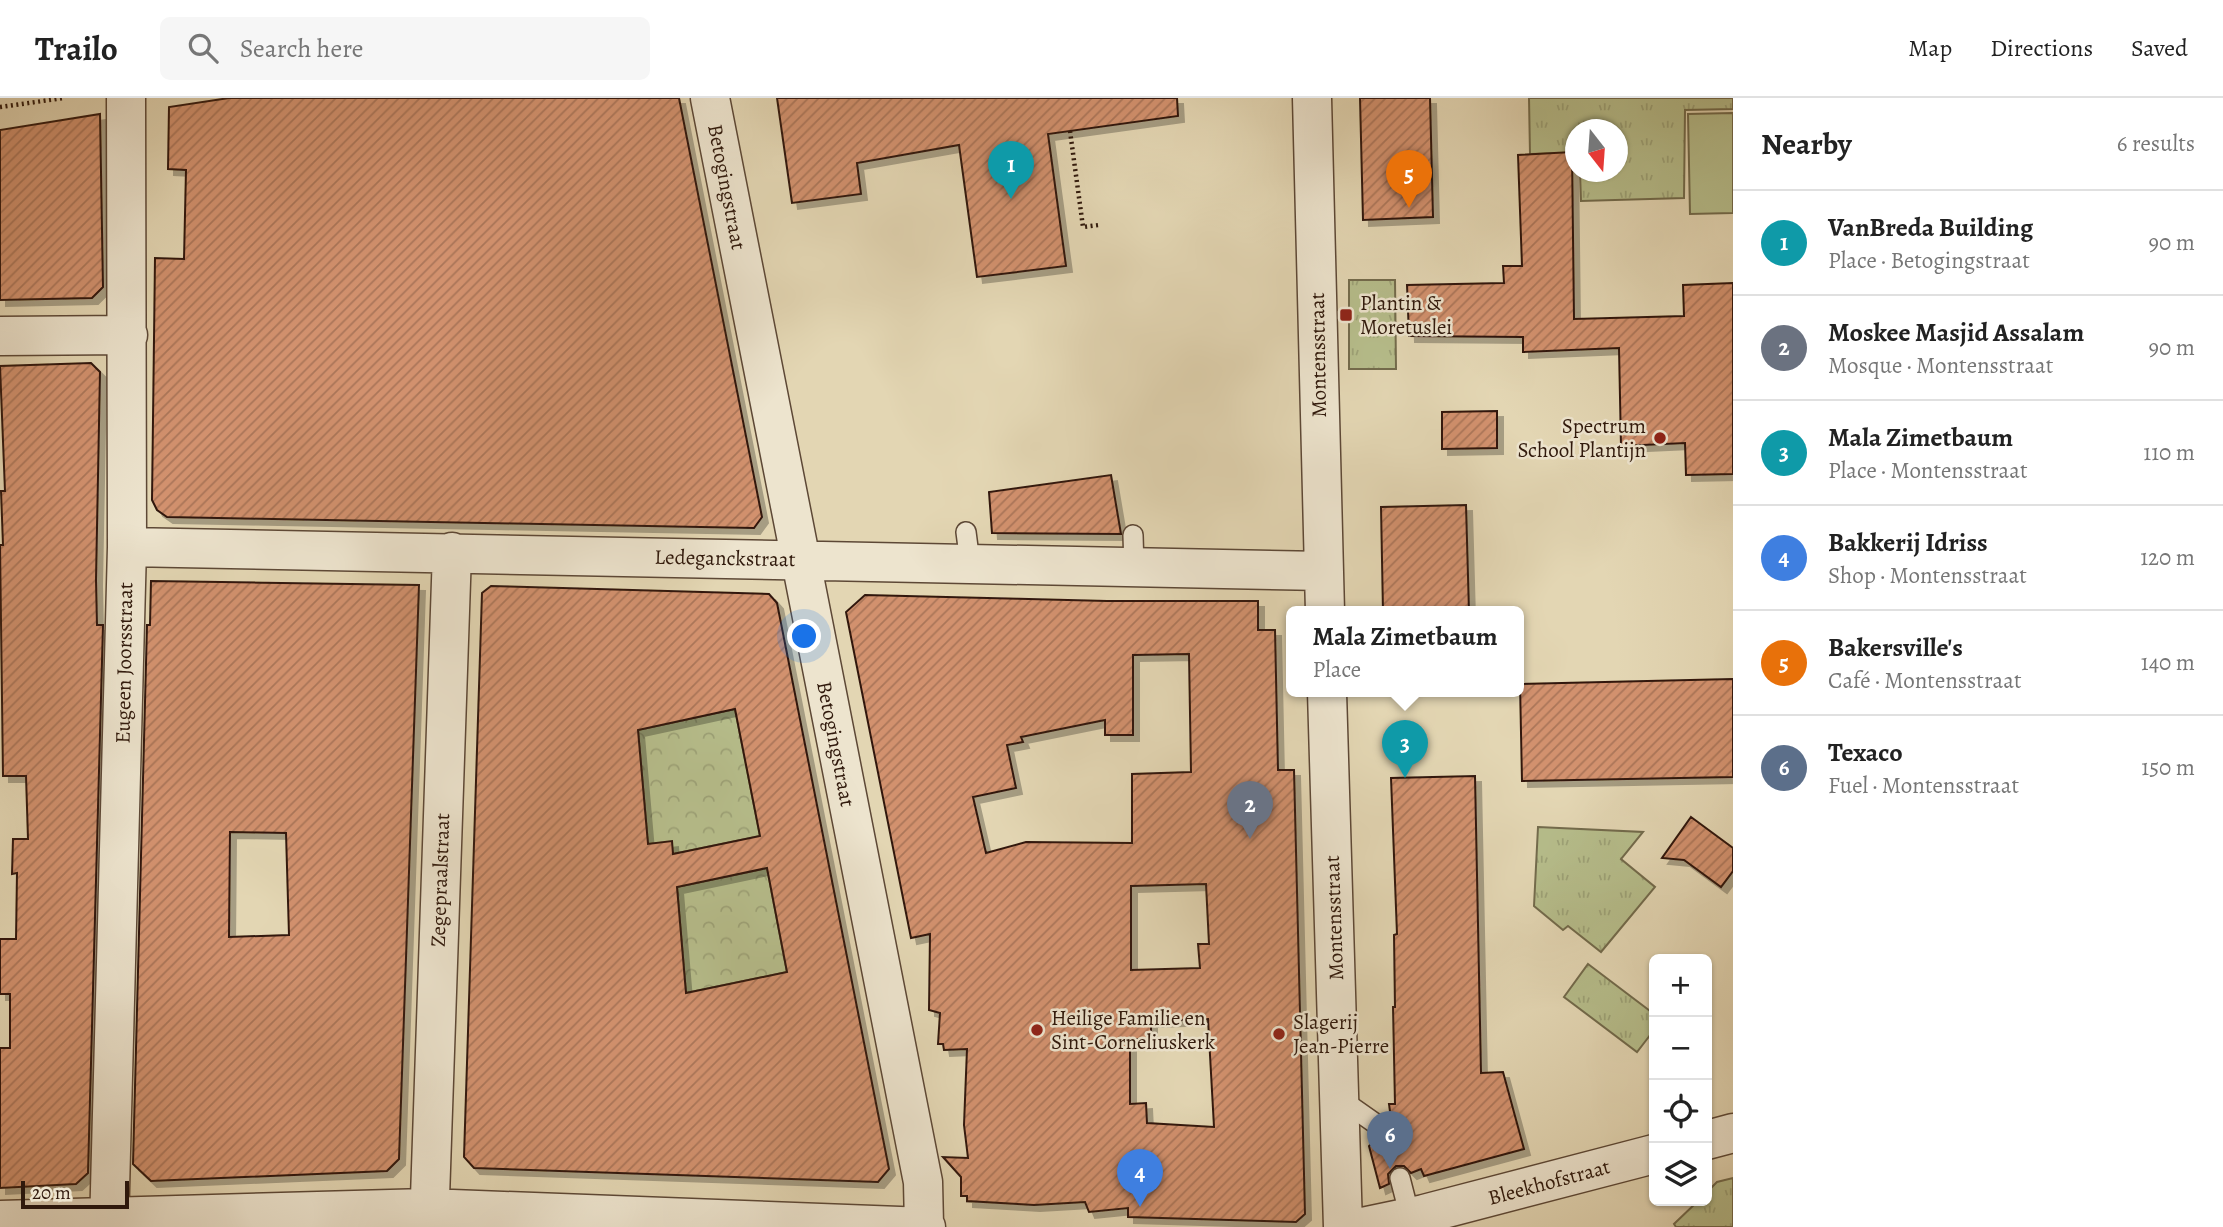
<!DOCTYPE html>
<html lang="en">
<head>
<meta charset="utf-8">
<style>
	body { margin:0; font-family:Alegreya,serif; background:#f6f6f6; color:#222 }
	.controls { position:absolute; right:21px; bottom:21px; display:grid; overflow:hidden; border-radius:10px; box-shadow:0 2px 5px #0004 }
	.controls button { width:63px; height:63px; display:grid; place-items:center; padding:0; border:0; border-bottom:2px solid #e0e0e0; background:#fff; color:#222; font:35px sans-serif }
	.compass { position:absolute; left:1565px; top:21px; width:63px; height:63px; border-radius:50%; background:#fff; box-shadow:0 2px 5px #0004; rotate:163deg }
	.scale { position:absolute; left:21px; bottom:18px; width:108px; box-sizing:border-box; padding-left:7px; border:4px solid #30190c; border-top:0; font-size:19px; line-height:24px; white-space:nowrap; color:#30190c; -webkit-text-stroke:5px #ede4ce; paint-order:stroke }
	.you { position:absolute; left:805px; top:539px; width:24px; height:24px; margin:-18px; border:5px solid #fff; border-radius:50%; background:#1a73e8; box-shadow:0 0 0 10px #1a73e833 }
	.badge { display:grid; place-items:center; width:46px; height:46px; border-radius:50%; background:#8f2418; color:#fff; font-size:23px; font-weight:700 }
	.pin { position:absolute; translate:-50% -58px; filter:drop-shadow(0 2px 4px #0008) }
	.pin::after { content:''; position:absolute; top:37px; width:24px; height:21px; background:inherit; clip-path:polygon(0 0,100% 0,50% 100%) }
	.popup { position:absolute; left:1286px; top:508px; width:238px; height:91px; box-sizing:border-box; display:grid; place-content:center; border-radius:10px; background:#fff; filter:drop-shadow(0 2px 5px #0005); font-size:23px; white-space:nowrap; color:#767676 }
	.popup b { font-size:26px; color:#222 }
	.popup::after { content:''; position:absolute; left:50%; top:100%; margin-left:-14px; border:14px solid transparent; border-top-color:#fff }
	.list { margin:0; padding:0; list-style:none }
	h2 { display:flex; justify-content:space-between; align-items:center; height:91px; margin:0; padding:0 28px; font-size:30px }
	h2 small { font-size:23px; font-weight:400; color:#767676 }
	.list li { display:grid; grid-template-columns:46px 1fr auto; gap:21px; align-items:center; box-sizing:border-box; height:105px; padding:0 28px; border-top:2px solid #e0e0e0 }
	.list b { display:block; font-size:26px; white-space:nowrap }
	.list p { margin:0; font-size:23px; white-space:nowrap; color:#767676 }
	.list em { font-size:23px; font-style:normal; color:#767676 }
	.icon { flex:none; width:38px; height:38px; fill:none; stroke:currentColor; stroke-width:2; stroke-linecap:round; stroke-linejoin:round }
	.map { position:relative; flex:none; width:1733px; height:1129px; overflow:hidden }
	header { display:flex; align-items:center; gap:42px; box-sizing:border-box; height:98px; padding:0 35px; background:#fff; border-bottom:2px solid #e0e0e0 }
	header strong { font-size:33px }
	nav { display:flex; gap:38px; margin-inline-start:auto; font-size:24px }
	.search { width:490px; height:63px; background:#f6f6f6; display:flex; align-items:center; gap:18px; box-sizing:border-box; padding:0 24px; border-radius:10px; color:#767676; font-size:26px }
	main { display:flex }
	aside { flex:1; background:#fff }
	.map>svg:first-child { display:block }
</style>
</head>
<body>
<header>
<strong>Trailo</strong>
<div class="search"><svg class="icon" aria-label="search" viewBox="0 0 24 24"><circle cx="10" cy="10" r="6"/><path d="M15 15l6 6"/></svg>Search here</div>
<nav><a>Map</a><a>Directions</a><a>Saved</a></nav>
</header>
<main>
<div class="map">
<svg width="1733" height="1129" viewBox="0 0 1733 1129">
	<defs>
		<pattern id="grass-tufts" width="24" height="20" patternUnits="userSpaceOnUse" patternTransform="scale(1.75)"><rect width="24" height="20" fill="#b6bd8b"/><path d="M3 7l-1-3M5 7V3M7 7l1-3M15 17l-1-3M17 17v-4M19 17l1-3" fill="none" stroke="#9da277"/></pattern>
		<pattern id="forest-crowns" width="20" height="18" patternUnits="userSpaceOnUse" patternTransform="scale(1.75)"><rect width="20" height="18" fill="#b6bd8b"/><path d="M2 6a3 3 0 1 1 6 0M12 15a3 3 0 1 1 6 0" fill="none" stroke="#9da277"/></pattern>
		<pattern id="building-hatch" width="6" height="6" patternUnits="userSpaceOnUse" patternTransform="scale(1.75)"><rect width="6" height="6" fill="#d2916e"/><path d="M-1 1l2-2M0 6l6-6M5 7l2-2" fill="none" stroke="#ab7659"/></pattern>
		<filter id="shadow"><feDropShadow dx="6" dy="6" stdDeviation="0" flood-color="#0004"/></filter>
	</defs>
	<rect width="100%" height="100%" fill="#e3d6b3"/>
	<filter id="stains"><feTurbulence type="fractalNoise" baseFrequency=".00286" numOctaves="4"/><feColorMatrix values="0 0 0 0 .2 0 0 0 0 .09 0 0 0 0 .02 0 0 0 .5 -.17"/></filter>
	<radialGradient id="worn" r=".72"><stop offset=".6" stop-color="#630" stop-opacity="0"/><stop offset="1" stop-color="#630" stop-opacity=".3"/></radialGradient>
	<!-- grass -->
	<path fill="url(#grass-tufts)" stroke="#736b4c" stroke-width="2" d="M1529,0H1733V11L1685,12L1684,100L1581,103L1580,74H1618V32H1576L1575,55L1530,56Z
		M1349,182H1395L1396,271H1349Z
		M1538,729L1643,734L1621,761L1655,789L1601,854L1568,828L1563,832L1534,808Z
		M1588,866L1654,916V932L1637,954L1564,899Z
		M1733,1080V1129H1676L1674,1126L1698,1103H1707V1094L1717,1084Z"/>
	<!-- forest -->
	<path fill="url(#forest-crowns)" stroke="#736b4c" stroke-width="2" d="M735,611L760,738L673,756L671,744L648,746L638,632Z
		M767,770L787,874L686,895L677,789Z"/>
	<!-- pitch -->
	<path fill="#b6bd8b" stroke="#736b4c" stroke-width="2" d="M1733,15V115L1690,116L1688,16Z"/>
	<!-- building -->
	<path fill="url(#building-hatch)" stroke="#30190c" stroke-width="2" fill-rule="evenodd" filter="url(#shadow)" d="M229,0H679L762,419L754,430L167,419L157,412L152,402L155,160L184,161L186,72L168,71L169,9Z
		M777,0H1177L1178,18L1048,36L1066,168L977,179L959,47L857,65L861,96L792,105Z
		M1360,0H1430L1433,119L1363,122Z
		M100,16L103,189L92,200L0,202V32Z
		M1572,54L1574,221L1684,218L1683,187L1733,185V376L1686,377L1685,345L1621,348L1619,250L1523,254V239L1409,238L1407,187L1504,185L1503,168H1522L1518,57Z
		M91,265L100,274L96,482L97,527H103L88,1075L76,1086L0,1090V950H10V896H0V841H16L17,775L12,776L13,741H28L26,678H3L0,447H3L1,393H5L0,268Z
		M1497,313V350L1442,351V314Z
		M1111,377L1121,436L992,435L989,394Z
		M1466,407L1469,514H1383L1381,409Z
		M151,483L419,487L399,1061L387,1073L151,1083L133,1066L147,527H150ZM230,734L286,735L289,837L229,839Z
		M491,488L769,496L777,505L889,1071L878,1084L474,1070L464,1059L482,495ZM735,611L760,738L673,756L672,743L648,746L638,632ZM767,770L787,874L686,895L677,789Z
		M865,497L1107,503H1258V532H1275L1278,672H1294L1305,1116L1296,1124L1128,1119V1110L1089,1114L1085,1104L1034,1107L967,1103V1098H961V1079L943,1059L968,1060L964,1027L967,951L944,952L943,946H938L940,915L929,912L930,836L911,840L846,514ZM1189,556L1191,674L1132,676V745L1026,744L986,755L973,699L1016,690L1007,647L1023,644L1021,639L1105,622V637H1133V557ZM1206,786L1209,846H1198L1200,870L1131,872V788ZM1208,921L1214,1029L1147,1025L1146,1005L1130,1006V941H1151V923Z
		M1733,581V679L1522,683L1520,586Z
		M1475,678L1481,975L1503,974L1524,1051L1424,1078L1421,1071L1411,1075L1404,1068H1396L1388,1076L1389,1086L1380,1090L1369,1048L1377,1041L1392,1044L1398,1033L1391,1021L1389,1006H1395L1393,909H1395L1394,837L1397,836L1391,680Z
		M1691,719L1733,750V773L1721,789L1684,762L1662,760Z"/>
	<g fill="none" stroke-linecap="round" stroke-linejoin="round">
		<!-- lane casing -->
		<g stroke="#5d4836" stroke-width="22">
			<path id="lane" d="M966,434L970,465
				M1133,437L1134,470
				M1339,1000L1386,1033
				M1400,1080L1410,1119"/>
		</g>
		<!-- street casing -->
		<g stroke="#5d4836" stroke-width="41">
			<path id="street" d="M710,0L923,1084L924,1127
				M1312,0L1325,514
				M0,238L128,237
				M127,449L1323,473
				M1327,594L1343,1129
				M1707,1042L1733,1035
				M0,1122L427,1110L926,1129
				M109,1129L127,449L126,0
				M429,1129L452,454
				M1362,1129L1424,1116L1654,1056"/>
		</g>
		<!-- path -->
		<path stroke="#30190c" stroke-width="4.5" stroke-dasharray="2 3.5" stroke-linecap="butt" d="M0,9L64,0
			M1070,33L1083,129L1099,127"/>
		<!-- lane -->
		<use href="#lane" stroke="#ede4ce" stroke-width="19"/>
		<!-- street -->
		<use href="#street" stroke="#ede4ce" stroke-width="38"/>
	</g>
	<!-- markers -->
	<g fill="#8f2418" stroke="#ede4ce" stroke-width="2.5">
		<rect x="1339" y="210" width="14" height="14" rx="3.5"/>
		<circle cx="1660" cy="340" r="7"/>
		<circle cx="1037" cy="932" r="7"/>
		<circle cx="1279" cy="936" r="7"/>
	</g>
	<g text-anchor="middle" stroke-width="5" stroke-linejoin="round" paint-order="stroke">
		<!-- street labels -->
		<g font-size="21" fill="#30190c" stroke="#ede4ce">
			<text transform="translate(727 89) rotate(79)" y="7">Betogingstraat</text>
			<text transform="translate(1318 257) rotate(-91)" y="7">Montensstraat</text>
			<text transform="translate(725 460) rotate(1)" y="7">Ledeganckstraat</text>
			<text transform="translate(124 565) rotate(-89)" y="7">Eugeen Joorsstraat</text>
			<text transform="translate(836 646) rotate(79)" y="7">Betogingstraat</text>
			<text transform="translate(440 782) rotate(-88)" y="7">Zegepraalstraat</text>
			<text transform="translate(1334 820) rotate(-92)" y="7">Montensstraat</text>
			<text transform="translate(1549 1084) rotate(-15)" y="7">Bleekhofstraat</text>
		</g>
		<!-- poi labels -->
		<g font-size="21" fill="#30190c" stroke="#ede4ce" text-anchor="start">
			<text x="1360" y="212">Plantin &amp;<tspan x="1360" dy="24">Moretuslei</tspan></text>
			<text x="1646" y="335" text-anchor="end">Spectrum<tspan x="1646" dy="24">School Plantijn</tspan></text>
			<text x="1051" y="927">Heilige Familie en<tspan x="1051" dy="24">Sint-Corneliuskerk</tspan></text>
			<text x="1293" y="931">Slagerij<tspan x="1293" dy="24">Jean-Pierre</tspan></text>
		</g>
	</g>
	<rect width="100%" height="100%" filter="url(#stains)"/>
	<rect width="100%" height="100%" fill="url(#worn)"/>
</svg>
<div class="controls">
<button>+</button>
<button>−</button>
<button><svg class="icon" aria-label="locate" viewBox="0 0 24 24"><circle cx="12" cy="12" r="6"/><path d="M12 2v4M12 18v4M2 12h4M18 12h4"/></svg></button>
<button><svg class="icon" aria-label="layers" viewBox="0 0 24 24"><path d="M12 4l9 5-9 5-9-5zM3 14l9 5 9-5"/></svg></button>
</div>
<svg class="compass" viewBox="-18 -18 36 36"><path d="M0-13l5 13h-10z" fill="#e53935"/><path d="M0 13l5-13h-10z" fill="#767676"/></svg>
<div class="scale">20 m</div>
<div class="you"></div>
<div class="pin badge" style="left:1011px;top:101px;background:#0f9aa8">1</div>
<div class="pin badge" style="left:1250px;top:741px;background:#6b7280">2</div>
<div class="pin badge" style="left:1405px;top:680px;background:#0f9aa8">3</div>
<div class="popup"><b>Mala Zimetbaum</b>Place</div>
<div class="pin badge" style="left:1140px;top:1109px;background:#3f7fe0">4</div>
<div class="pin badge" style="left:1409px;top:110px;background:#e8710a">5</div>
<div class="pin badge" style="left:1390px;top:1071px;background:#5c6f8a">6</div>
</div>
<aside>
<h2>Nearby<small>6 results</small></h2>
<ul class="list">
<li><span class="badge" style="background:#0f9aa8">1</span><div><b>VanBreda Building</b><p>Place · Betogingstraat</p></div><em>90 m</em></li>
<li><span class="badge" style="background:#6b7280">2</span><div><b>Moskee Masjid Assalam</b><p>Mosque · Montensstraat</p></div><em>90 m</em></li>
<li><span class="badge" style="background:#0f9aa8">3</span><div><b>Mala Zimetbaum</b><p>Place · Montensstraat</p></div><em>110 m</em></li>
<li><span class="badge" style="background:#3f7fe0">4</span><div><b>Bakkerij Idriss</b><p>Shop · Montensstraat</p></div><em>120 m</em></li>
<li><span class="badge" style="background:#e8710a">5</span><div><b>Bakersville's</b><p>Café · Montensstraat</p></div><em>140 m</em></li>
<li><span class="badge" style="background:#5c6f8a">6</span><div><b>Texaco</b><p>Fuel · Montensstraat</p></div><em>150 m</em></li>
</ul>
</aside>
</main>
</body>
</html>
